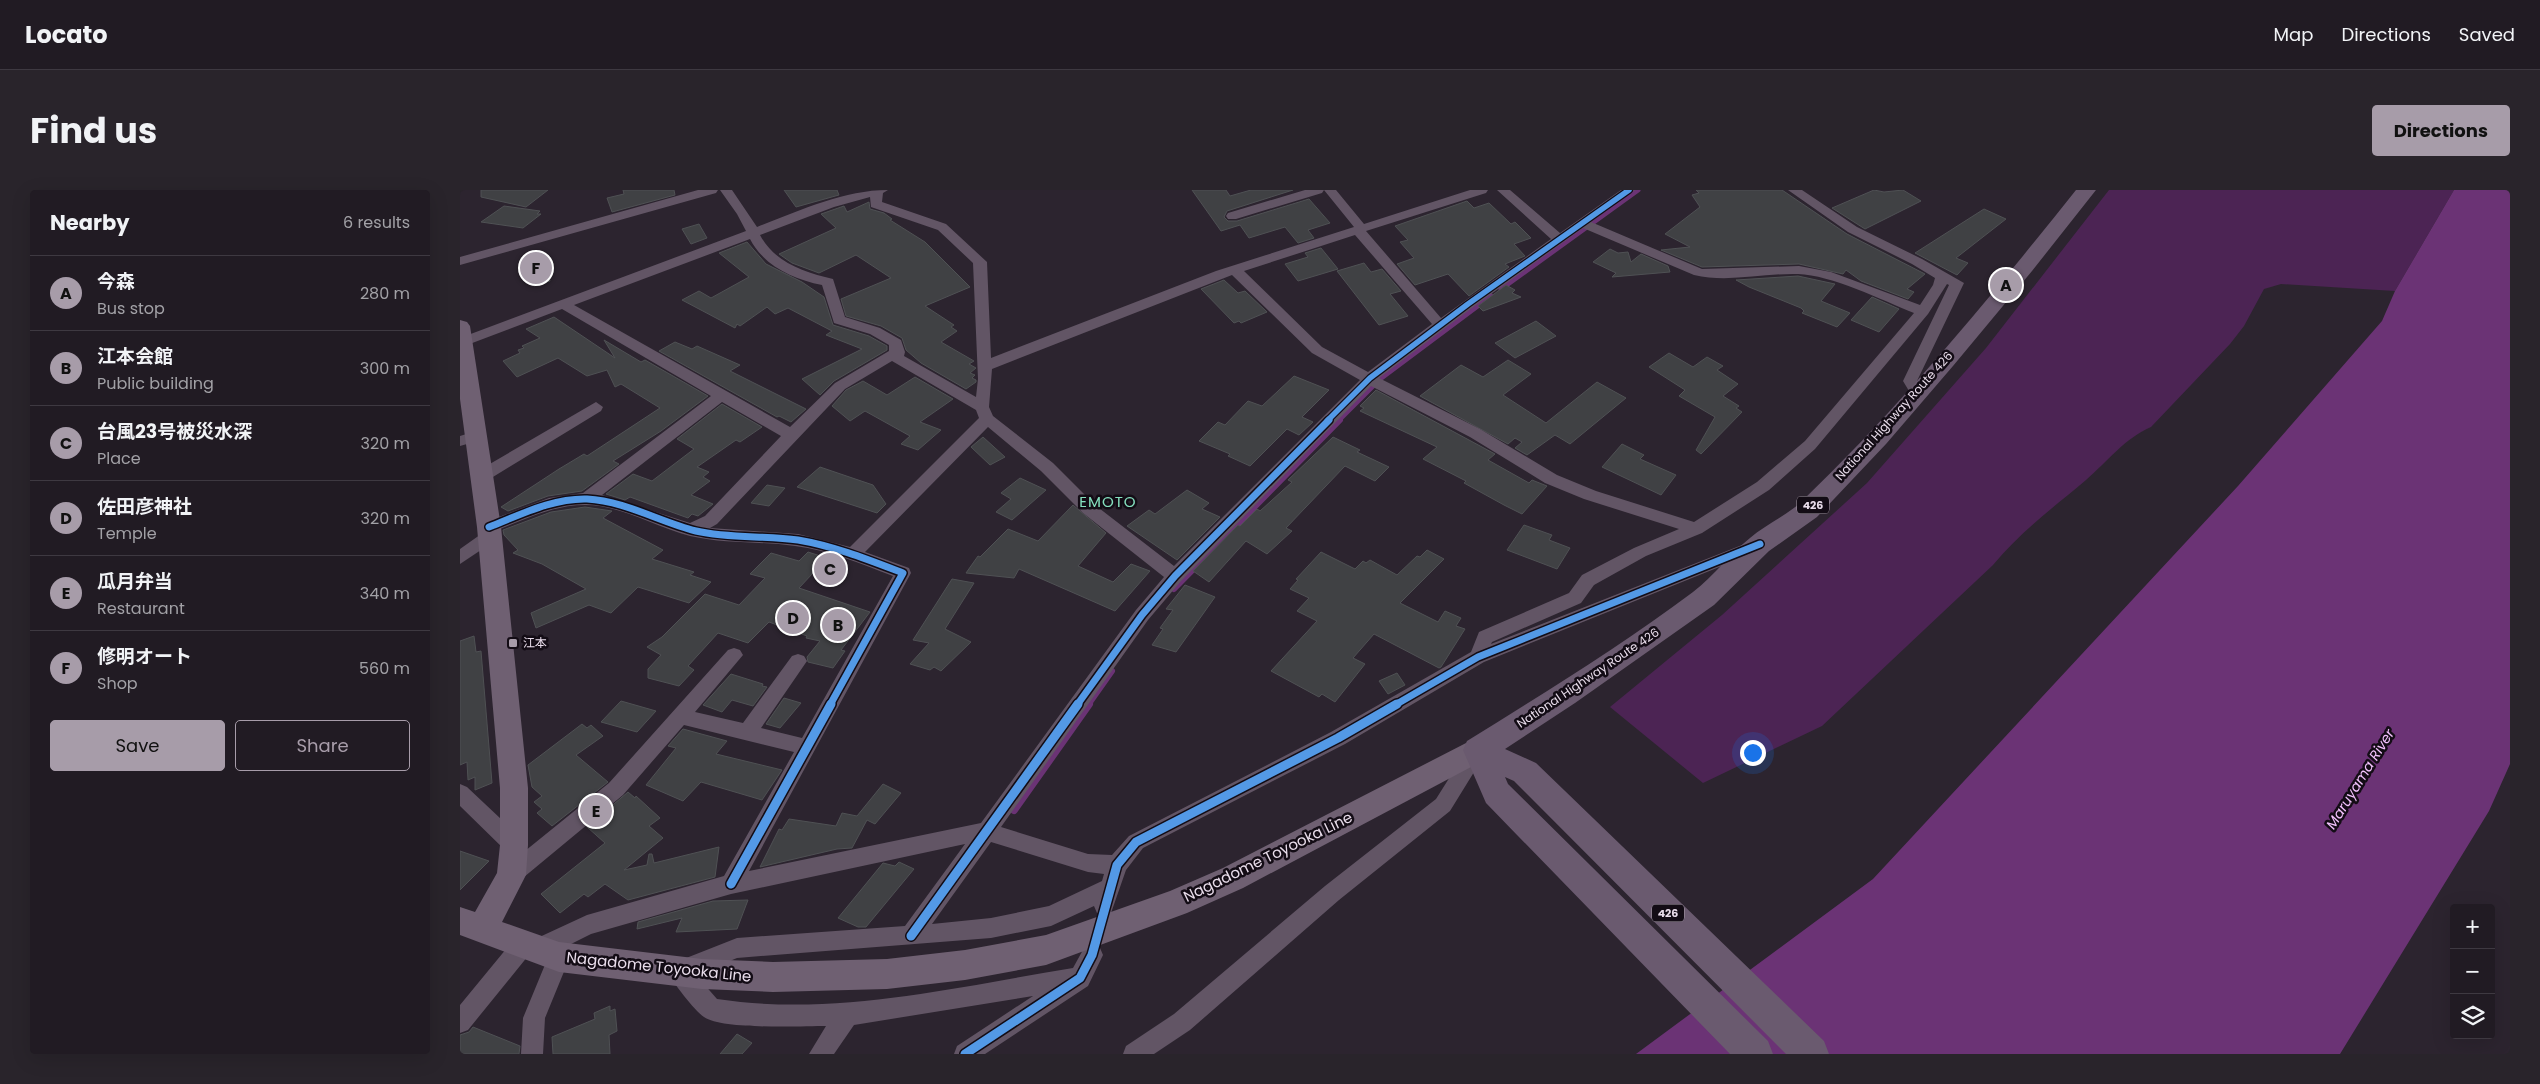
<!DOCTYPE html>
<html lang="en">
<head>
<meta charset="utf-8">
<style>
	body { margin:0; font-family:Poppins,"Noto Sans JP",sans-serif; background:#29242b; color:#f1f3f6 }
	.controls { position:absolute; right:15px; bottom:15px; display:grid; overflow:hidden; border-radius:5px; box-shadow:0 5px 20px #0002 }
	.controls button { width:45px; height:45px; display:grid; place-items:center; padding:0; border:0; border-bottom:1px solid #3e3941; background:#211b23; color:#f1f3f6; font:25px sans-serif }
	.you { position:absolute; left:1292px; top:562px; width:18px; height:18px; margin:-12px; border:4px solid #fff; border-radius:50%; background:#1a73e8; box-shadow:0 0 0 8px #1a73e833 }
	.badge { display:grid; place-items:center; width:32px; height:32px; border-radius:50%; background:#a79ca9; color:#111; font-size:16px; font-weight:700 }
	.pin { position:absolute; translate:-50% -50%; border:2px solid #fff; box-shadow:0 1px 5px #0006 }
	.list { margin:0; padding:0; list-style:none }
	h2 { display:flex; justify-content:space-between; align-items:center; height:65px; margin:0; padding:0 20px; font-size:21px }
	h2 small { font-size:16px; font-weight:400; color:#a2a1a6 }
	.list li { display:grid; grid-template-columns:32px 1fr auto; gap:15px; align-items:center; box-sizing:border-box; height:75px; padding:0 20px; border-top:1px solid #3e3941 }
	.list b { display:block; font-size:19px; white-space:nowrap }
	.list p { margin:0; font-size:16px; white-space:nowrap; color:#a2a1a6 }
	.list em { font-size:16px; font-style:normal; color:#a2a1a6 }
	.actions { display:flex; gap:10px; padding:15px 20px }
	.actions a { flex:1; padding:11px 0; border:1px solid #a79ca9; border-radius:5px; text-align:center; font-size:18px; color:#a79ca9 }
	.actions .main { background:#a79ca9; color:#111 }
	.icon { flex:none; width:28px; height:28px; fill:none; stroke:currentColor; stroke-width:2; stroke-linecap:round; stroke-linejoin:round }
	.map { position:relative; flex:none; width:2050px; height:864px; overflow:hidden; border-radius:5px }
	header { display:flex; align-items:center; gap:30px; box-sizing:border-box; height:70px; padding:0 25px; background:#211b23; border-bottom:1px solid #3e3941 }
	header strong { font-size:24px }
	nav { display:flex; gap:28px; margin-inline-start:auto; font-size:18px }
	.intro { display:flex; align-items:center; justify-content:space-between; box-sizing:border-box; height:120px; padding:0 30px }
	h1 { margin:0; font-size:35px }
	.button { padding:12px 22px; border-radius:5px; background:#a79ca9; color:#111; font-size:18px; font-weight:700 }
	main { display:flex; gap:30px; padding:0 30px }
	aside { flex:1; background:#211b23; border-radius:5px; box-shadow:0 5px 20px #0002 }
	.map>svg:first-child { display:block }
</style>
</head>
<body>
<header>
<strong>Locato</strong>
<nav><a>Map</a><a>Directions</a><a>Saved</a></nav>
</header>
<div class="intro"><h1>Find us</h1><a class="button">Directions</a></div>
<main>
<aside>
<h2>Nearby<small>6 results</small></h2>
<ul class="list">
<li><span class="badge">A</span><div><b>今森</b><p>Bus stop</p></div><em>280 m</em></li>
<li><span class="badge">B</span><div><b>江本会館</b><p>Public building</p></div><em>300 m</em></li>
<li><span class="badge">C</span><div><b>台風23号被災水深</b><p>Place</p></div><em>320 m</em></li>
<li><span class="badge">D</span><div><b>佐田彦神社</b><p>Temple</p></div><em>320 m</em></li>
<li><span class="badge">E</span><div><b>瓜月弁当</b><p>Restaurant</p></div><em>340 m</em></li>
<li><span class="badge">F</span><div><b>修明オート</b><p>Shop</p></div><em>560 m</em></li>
</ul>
<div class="actions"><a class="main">Save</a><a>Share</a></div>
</aside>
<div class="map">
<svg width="2050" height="864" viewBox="0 0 2050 864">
	<rect width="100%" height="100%" fill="#2c242f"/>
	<!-- green -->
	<path fill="#4c2454" d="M1649,0H1994L1935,101L1821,94L1804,99L1784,136L1770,154L1691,237C1665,248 1647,272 1626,290C1593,318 1561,341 1533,375L1362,536L1243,593L1150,517L1262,425L1407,293L1526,158Z"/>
	<!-- water -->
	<path fill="#6b3375" d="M1994,0H2050V574L2029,621L1880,864H1176L1413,689L1778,296L1922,131L1935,101Z"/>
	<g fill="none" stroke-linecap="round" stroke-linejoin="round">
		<!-- stream-far2 -->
		<path stroke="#6b3375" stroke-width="5" d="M1041,99L1178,0
			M878,231L920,189L1031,106"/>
		<!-- stream-far1 -->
		<path stroke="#6b3375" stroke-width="6" d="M714,399L880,230
			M628,515L652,481"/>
		<!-- stream -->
		<path stroke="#6b3375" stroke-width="8" d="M554,620L629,514"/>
	</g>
	<!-- building -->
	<path fill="#404144" stroke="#4f5154" d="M21,0H88L66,17L21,7Z
		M163,0H214L215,5L152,22L147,8L164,4Z
		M324,0H377L379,5L336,17Z
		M732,0H766L770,6L791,0H833L767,21L764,27L768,31H777L849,9L870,33L848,40L854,48L838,53L825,37L789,48L780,35L761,41Z
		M1236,0H1322L1387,44L1465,84L1447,99L1454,102L1448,109L1401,91L1386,80L1383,84L1339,74L1242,77L1201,60L1230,57L1205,44L1240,17L1232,5L1239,3Z
		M1414,0L1424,2L1443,0L1461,11L1405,39L1372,18Z
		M1007,11L1014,18L1029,13L1051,34L1055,32L1071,48L1054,54L1065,66L1045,74L1049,77L1009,106L988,84L955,95L937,74L954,68L940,52L948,50L935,36Z
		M409,12L410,19L424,23L432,29L430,30L465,52L510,97L465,116L494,135L491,137L497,141L481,152L514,171L509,174L516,178L510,183L515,185L512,188L516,190V192L506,199L461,173L446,160L442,148L421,136L386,126L381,109L431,88L396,65L359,83L332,73L319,64L376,38L361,24L384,16L387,22Z
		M44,16L80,21L77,24H81L63,38L21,32Z
		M1524,19L1546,29L1496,68L1508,73L1497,85L1455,63Z
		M239,34L247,48L231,54L222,39Z
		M287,52L306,74L342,92L364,107L373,135L409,146L427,156V160L374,191L360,205L342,189L402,159L366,145L372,141L328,118L315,124L307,117L280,136L277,134L275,138L222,110L239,101L251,108L289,87L259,63Z
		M861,58L878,79L838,91L825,74L848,67L845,63Z
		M1150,59L1158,63L1168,62L1171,72L1181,64L1208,76L1210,82L1152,87L1156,83L1133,72Z
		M87,70L90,91L74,96L71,74Z
		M904,73L911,82L922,79L941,101L930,104L948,126L919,135L877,81Z
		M1338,86L1375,94L1361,111L1390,123L1377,137L1342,123L1344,121L1341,118L1289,97L1276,90Z
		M764,90L778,103L785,101L807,122L781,133L779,131L774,133L741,99Z
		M1046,95L1055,100L1052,103L1061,107L1023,121L1018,116Z
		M1412,107L1439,119L1419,142L1391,130Z
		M94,127L155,168L144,150L181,172L185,170L248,206L201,241L153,271L159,274L122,301L88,306L48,321L41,317L99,279L124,264L127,266L200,218L161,194L155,197L147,180L127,186L98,168L57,187L43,171L60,163L58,160L64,158L62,156L80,148L66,139Z
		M1076,131L1096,146L1055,168L1035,153Z
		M215,152L232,159L237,156L280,175L270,181L346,219L331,232L319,226L317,227L199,161Z
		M1209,163L1233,177L1247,167L1263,176L1257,180L1278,194L1263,206L1279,216L1276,218L1282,222L1241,264L1236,260L1255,227L1219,206L1225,200L1189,177Z
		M1048,170L1071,184L1043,205L1086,233L1137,192L1166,208L1110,254L1095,245L1067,265L1055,258L1062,252L1055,248L1048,254L960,206L1001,175L1023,187Z
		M834,186L869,200L842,227L853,232L839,245L827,239L790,276L768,266L770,264L739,251L758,232L765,235L788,211L802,216Z
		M455,187L493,209L460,232L481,240L458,260L441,254L450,246L405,221L390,231L372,216L386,200L403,191L427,205Z
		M916,200L1035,264L1028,270L1069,293L1072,290L1087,296L1062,324L1044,315L1004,293L1006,291L963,269L977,257L900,221L904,218L900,216Z
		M262,214L302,237L280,252L276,250L237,277L249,282L243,287L250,291L231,305L253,314L238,326L232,324L228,328L170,307L165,310L146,304L173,284L192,291L234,259L217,249Z
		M523,247L545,267L530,275L511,257Z
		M873,247L900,260L897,262L929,277L915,291L885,276L826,338L832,341L807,364L786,351L749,392L733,381L778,335L780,336L797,319L800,321L832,292L828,290Z
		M1162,254L1184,265L1180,269L1216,285L1201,305L1142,277Z
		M360,277L413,295L426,314L417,323L337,297Z
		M560,288L586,300L552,330L536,322L551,309L541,303Z
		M307,295L325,298L309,316L291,313Z
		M727,300L749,313L742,319L760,327L717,370L667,336L689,320L695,324Z
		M613,315L646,343L618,376L653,392L671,374L690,381L655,421L559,379L554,388L506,383L518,366L520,367L548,339L578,351Z
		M125,317L152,321L143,328L203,360L192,369L234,382L230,385L251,392L229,413L178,397L151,423L129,415L76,438L71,423L126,399L82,374L53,363L58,360L44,345L43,340L91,322Z
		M1064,335L1092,345L1089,350L1110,358L1097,379L1047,360Z
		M967,360L984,369L940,413L978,432L985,421L1001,428L996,436L1005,439L981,477L979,478L914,444L893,468L905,474L875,512L862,504L859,507L811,481L857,431L837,421L849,408L830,399L838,390L836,389L861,362L895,379L903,371L906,373L910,370L937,385L957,366L960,367Z
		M348,362L367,368L339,398L410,422L381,460L385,461L373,478L348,472L347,467L360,451L346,448L347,446L309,432L288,453L258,443L228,476L234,480L219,496L188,488V479L201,465L187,457L202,447L245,404L279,415L305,388L290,384L311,363L339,371Z
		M492,389L514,393L485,439L511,452L481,481L474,477L470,480L450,474L469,453L453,450Z
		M725,395L755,407L716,462L692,455L703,439L700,438L713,420L706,419Z
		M14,446L16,462L21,461L32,593L15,600V587L8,590L7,572L0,575V451Z
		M937,483L945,495L928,504L919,491Z
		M271,484L303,494L302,496L307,497L293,516L272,510L262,522L243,515Z
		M324,508L341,513L320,538L306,534Z
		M161,511L196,521L177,542L141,532Z
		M122,534L127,538L131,535L143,546L116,565L148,592L92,636L77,623L82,619L74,612L82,606L72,597L68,575Z
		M223,539L267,551L256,564L322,580L302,610L241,592L223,611L186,595L216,558L208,556Z
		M423,594L441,603L415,634L407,630L392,658L377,659L300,677L319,639L322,640L329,629L376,636L382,623L397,626Z
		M168,602L175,608L176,606L200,628L189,636L203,648L164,680L187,675L189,664H192L194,673L259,657L255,687L168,710L145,694L128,707L124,704L100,723L81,704L145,653L127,637Z
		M0,661L29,671L0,700Z
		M439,672L454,679L406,737H398L378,728L423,673L435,676Z
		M288,710L277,739L216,742L222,728L177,739L178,732L253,711Z
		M150,816V821L155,819L157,841L149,845L150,864H93L92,847L135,829L134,823Z
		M13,837L60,856L59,864H0V845L9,842Z
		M277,844L292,853L282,864H260Z"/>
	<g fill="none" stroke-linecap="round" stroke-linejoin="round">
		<!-- street -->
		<path fill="#625565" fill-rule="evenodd" d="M238,0H258L256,3L0,75V67Z
			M260,0H272L297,37C339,21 383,0 428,0L423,3L422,12L486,34L527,72L531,168L756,81L894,37L864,0L862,3L776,29H768L766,26L768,23L845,0H876L904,34L1010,0H1028L1026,3L906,41L981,128L1091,49L1037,0H1050L1100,43L1161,0H1175L1131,32L1242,79L1339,76L1371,82L1460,115L1473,95L1475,88L1452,74L1388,42L1328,0H1342L1397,37L1462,69L1504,93L1457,191L1464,203L1462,206H1452L1443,191L1489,95L1487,94L1468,124L1355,259L1309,300L1242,343L1186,366L1134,395L1121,413L1032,452L1031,454L1287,353L1293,351L1299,353L1301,357L1299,361L1024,472L885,554L683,658L666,680L651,723L644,726L637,723L634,716L591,736L531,748L277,768L236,785L257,809C376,827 496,797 613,778L624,758L632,755L640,758L643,765L628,796L525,864H494L497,856L573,806L394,835L374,864H349L366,836C341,836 263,840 244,827C234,820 213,793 208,782L211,774L277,748L445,736L505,654L271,704L131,744L103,758L107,760L110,767L85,828L83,864H61L63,828L89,765L76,770L68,766L8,840L0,843V815L56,747L64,744L72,747L73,750L127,725L264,686L334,562L224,535L163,605L58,692L51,695L44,692L41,685L44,678L149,593L268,460L274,458L280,460L283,465L235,522L283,533L332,466L338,464L344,466L347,471L301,538L342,548L433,386C401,374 369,360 335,356C300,351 264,354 230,346C195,337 161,315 125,315C93,315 64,330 35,341L38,346L36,350L0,374V359L24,342L21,337L23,333L89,308L123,303L251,206L102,119L7,155L0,156V148L286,41L277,24ZM410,7L411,17L478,40L513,73L518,189L516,207L444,166L445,162L441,150L420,138L385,127L373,89C344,82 315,73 300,45L374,17ZM1123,38L1234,85C1268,93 1304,83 1338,84C1371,85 1422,110 1454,123L1345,251L1297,292L1234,332L1136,301L1097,285L1020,239L919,188L1013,117ZM895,45L972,134L908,182L862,157L784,81ZM290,49C304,76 333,89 362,95L374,133L410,144L429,155V161L375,193L330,237L114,115ZM772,85L852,163L900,190L714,376L635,315L593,273L533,226L529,217L532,179ZM432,171L516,220L519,228L390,357L338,344L250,338L257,334L385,199ZM911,196L1010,247L1085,293L1124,309L1219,339L1174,358L1122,385L1109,403L1019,442L1011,462L871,542L669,646L652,665L628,664L541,637L688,430L721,391ZM262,212L321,246L245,326L230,333L142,305ZM528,237L581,281L623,323L704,387L676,420L521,633L289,681L451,383L449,378L405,362ZM531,652L628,682L644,684L642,691L589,716L531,728L472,734Z
			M136,212L143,217L141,221L28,290H16L14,286L16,282Z
			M16,241L21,242L24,246L21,250L0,256V246Z
			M1017,553L1024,555L1027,561L990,621L879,710L730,840L694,864H663L666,856L714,824L865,696L976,609L1010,555Z
			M0,594L7,597L61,648L64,655L61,662L54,664L47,662L0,616Z"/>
		<!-- secondary -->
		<path fill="#6f6072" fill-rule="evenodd" d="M0,130L7,132L10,136L41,337L68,598V655L66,685L42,732L99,752L242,769L313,772L427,769L505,760L586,745L710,701L763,678L1008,552L1018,548L1028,552L1032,560L1028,568L783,698L727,723L586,775L505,790L427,799L313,802L242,799L99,782L0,745V717L15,722L37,683L40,655V598L17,337L0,209Z"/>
		<!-- highway -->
		<path fill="#6a5a6f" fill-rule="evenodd" d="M1616,0H1636L1572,81L1493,176L1426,254L1357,327L1309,361L1254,415L1115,513L1045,559L1076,573L1364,851L1369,864H1326L1054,591L1045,587L1048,594L1308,851L1313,864H1270L1026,613L1003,560L1007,551C1084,503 1161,456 1233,402C1254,386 1270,364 1290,348C1306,334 1326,326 1341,312C1441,216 1530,108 1616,0Z"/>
		<!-- cycleway-far2 casing -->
		<g stroke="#130c15" stroke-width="8">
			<path id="cycleway-far2" d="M867,231L910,188L1008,114L1169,0"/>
		</g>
		<!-- cycleway-far1 casing -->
		<g stroke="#130c15" stroke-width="10">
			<path id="cycleway-far1" d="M29,337C60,325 93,308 127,309C165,311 200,332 236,341C270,349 304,345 338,350C374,356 409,370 443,383L370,515
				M617,515L682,425L715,386L869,230
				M935,515L1018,467L1300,354"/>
		</g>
		<!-- cycleway casing -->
		<g stroke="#130c15" stroke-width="12">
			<path id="cycleway" d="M271,694L371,514
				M451,746L618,514
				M505,864L620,788L632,765L657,675L676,652L878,548L937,514"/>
		</g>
		<!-- cycleway-far2 -->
		<use href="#cycleway-far2" stroke="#5399e6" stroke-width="5.5"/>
		<!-- cycleway-far1 -->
		<use href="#cycleway-far1" stroke="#5399e6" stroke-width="7"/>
		<!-- cycleway -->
		<use href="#cycleway" stroke="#5399e6" stroke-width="9"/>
	</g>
	<!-- markers -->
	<rect fill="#a79ca9" stroke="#130c15" stroke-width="2" x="48" y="448" width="10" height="10" rx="2.5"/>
	<g text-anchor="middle" stroke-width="5" stroke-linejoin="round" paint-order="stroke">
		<!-- shield labels -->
		<g fill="#130c15" stroke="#a99eab" stroke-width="1">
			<rect x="1337" y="306.5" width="32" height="17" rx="4"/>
			<rect x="1192" y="714.5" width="32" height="17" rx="4"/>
		</g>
		<g font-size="11" font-weight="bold" fill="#e9ddeb">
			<text x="1353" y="319">426</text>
			<text x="1208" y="727">426</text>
		</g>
		<!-- street labels -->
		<g font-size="12" fill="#e9ddeb" stroke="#130c15">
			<text transform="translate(1434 226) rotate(-48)" y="4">National Highway Route 426</text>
			<text transform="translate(1128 488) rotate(-34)" y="4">National Highway Route 426</text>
		</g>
		<!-- poi labels -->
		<g font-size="12" fill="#e9ddeb" stroke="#130c15" text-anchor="start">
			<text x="63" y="457">江本</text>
		</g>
		<!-- water labels -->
		<g font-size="14" font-style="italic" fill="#f3c2fd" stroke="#130c15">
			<text transform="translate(1900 589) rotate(-58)" y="5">Maruyama River</text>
		</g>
		<!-- quarter labels -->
		<g font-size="15" letter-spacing="1" fill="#85e0bf" stroke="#130c15">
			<text x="648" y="317">EMOTO</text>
		</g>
		<!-- near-street labels -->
		<g font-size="15" fill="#e9ddeb" stroke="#130c15">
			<text transform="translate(808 667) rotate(-26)" y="5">Nagadome Toyooka Line</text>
			<text transform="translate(199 777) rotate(6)" y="5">Nagadome Toyooka Line</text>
		</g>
	</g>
</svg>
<div class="controls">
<button>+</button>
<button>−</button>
<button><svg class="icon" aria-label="layers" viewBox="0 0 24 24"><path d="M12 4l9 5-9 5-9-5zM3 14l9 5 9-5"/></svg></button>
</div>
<div class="you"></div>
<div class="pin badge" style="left:1546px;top:95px">A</div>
<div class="pin badge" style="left:378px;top:435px">B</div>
<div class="pin badge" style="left:370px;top:379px">C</div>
<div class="pin badge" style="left:333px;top:428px">D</div>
<div class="pin badge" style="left:136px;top:621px">E</div>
<div class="pin badge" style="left:76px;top:78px">F</div>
</div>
</main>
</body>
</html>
